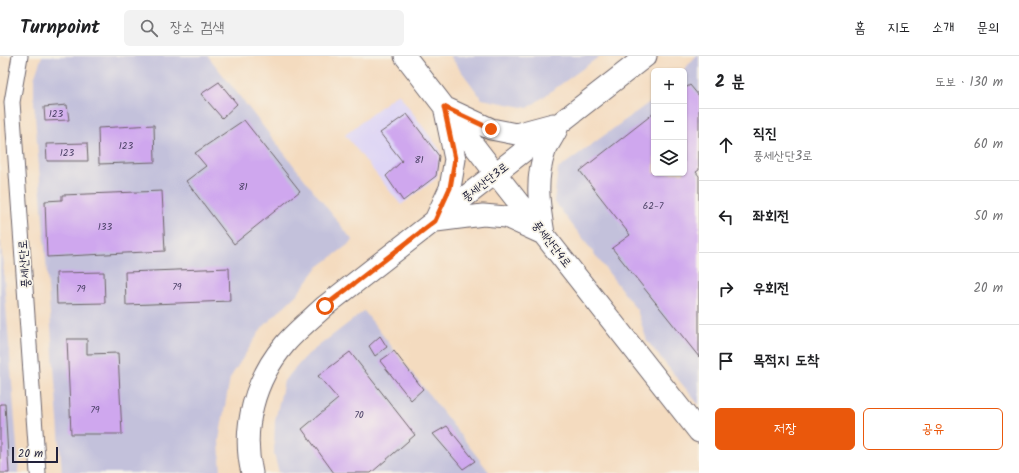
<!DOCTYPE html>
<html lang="ko">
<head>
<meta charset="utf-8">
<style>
	body { margin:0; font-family:Kalam,"Poor Story",sans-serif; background:#f2f2f2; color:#202124 }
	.controls { position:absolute; right:12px; top:12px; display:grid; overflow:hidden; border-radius:6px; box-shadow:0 1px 3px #0004 }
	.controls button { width:36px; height:36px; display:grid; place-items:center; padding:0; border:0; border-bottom:1px solid #e0e0e0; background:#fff; color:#202124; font:20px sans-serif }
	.scale { position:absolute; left:12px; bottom:10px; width:46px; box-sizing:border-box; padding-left:4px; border:2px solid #22223b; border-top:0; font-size:11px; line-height:14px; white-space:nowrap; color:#22223b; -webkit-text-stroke:3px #f7f3e8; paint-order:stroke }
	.stop { position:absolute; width:12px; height:12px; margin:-9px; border:3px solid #ea580c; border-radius:50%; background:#fff }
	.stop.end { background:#ea580c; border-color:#fff; box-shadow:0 1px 4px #0008 }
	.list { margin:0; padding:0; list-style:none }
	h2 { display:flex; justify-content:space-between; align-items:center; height:52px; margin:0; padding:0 16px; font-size:17px }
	h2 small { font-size:13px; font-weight:400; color:#757577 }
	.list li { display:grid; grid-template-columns:26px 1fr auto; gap:12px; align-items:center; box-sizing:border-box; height:72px; padding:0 16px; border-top:1px solid #e0e0e0 }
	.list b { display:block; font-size:15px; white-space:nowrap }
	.list p { margin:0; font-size:13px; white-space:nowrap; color:#757577 }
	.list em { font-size:13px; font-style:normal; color:#757577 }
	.actions { display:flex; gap:8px; padding:12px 16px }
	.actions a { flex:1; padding:9px 0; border:1px solid #ea580c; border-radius:6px; text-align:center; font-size:14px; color:#ea580c }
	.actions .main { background:#ea580c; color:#fff }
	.icon { flex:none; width:22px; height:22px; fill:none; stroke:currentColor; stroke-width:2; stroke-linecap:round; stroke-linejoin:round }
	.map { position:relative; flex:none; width:699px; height:417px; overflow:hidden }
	header { display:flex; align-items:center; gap:24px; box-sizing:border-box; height:56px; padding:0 20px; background:#fff; border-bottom:1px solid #e0e0e0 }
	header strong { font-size:19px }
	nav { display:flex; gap:22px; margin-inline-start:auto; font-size:14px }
	.search { width:280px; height:36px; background:#f2f2f2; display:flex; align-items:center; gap:10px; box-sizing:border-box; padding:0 14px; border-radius:6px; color:#757577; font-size:15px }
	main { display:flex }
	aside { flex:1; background:#fff }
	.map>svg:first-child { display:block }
</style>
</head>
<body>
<header>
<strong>Turnpoint</strong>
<div class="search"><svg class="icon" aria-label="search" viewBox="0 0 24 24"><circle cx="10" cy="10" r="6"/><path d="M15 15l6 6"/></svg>장소 검색</div>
<nav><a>홈</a><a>지도</a><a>소개</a><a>문의</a></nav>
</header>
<main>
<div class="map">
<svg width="699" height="417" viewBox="0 0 699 417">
	<rect width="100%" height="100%" fill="#f7f3e8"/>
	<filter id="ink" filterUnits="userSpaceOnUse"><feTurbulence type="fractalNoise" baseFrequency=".025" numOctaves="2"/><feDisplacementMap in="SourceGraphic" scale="8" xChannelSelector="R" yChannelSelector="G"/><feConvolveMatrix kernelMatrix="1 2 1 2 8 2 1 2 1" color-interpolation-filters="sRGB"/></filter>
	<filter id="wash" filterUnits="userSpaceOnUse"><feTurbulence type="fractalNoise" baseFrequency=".012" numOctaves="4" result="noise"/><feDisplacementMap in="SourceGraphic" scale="16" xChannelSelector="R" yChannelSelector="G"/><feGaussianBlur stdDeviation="0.9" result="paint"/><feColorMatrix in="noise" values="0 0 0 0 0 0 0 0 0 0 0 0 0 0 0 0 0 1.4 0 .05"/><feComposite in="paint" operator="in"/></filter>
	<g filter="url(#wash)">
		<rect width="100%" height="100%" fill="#f4dbbf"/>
		<!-- built -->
		<path fill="#ded5f5" d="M398,37L441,95L437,122L401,149L345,79Z"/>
		<!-- industrial -->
		<path fill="#c3c1db" d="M42,0H208L353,185L317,212L298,237L262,272L230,322L219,384L221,417H62L34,46V23Z
			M450,0H600L528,52L482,43Z
			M696,0H699V349L647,285L637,254L554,145L558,113L654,43V117H684L683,15Z
			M0,176L4,223L19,417H0Z
			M364,255L490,417H279L274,398L275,365L284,325L307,299Z"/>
		<g id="blocks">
			<!-- building -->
			<path fill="#cfa7ee" d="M219,26L237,48L222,62L201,38Z
				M690,29L699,40V114L696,116L699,120V301L612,192L630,179L580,115L654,57V117H684V33Z
				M67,49L69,64L45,65L44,51Z
				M407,58L439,100L436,120L403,145L386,120L402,105L380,77Z
				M244,64L300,135L234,188L186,125L206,110L195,97Z
				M154,69L155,106L99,108L98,72Z
				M87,87L88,105H47L46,88Z
				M162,135L165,195L47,201L45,145L62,144V139Z
				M229,212L230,245L126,249L125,216Z
				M104,216L105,247L57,248L56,217Z
				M380,280L387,291L375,300L369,290Z
				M67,283H87V298L118,297L122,378H71Z
				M394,295L423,333L411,344L380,305Z
				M350,296L415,379L371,417H334L302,373L338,343L318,320Z
				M0,348H5L9,417H0Z
				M447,370L475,405L463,413L433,378Z"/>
		</g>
	</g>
	<g filter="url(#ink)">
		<use href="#blocks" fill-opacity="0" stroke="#6c6369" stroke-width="1"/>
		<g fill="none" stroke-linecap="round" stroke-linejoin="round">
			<!-- street casing -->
			<g stroke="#6c6369" stroke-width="17">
				<path id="street" d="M20,0L12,46L38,417"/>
			</g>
			<!-- secondary casing -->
			<g stroke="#6c6369" stroke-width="23">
				<path id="secondary" d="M405,0L496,118L699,376
					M448,53L491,73L516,78L553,68
					M436,162L450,132L455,103L445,55
					M436,165L483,159L506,161L541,177
					M544,178C539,148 535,124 545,95C548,88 554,80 557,73
					M252,417C241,372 255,323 285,288C296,275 311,263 325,250L646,0"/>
			</g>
			<!-- street -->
			<use href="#street" stroke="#fff" stroke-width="15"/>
			<!-- secondary -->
			<use href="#secondary" stroke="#fff" stroke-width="21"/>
		</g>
	</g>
	<g fill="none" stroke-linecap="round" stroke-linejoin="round" filter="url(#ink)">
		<!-- route -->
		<path stroke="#ea580c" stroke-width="5" d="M325,250L435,165L450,132L455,103L444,51L491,73"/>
	</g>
	<g text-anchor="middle" stroke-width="3.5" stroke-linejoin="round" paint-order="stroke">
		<!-- number labels -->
		<g font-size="10" fill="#4d4368">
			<text x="56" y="61">123</text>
			<text x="126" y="93">123</text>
			<text x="67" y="100">123</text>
			<text x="419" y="107">81</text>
			<text x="243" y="134">81</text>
			<text x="653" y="153">62-7</text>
			<text x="105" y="174">133</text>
			<text x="177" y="234">79</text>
			<text x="81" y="236">79</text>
			<text x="95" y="357">79</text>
			<text x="359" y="362">70</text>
		</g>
		<!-- street labels -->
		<g font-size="12" fill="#22223b" stroke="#f7f3e8">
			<text transform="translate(485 126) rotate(-38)" y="4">풍세산단3로</text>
			<text transform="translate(552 188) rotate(52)" y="4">풍세산단4로</text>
			<text transform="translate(24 208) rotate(-94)" y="4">풍세산단로</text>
		</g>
	</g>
</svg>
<div class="controls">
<button>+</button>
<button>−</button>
<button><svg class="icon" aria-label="layers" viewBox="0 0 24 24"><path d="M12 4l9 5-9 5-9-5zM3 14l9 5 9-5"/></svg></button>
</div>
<div class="scale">20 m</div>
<div class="stop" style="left:325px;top:250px"></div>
<div class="stop end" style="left:491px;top:73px"></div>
</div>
<aside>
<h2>2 분<small>도보 · 130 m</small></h2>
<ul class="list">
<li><svg class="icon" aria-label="ahead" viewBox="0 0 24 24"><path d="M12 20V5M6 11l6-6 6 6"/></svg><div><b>직진</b><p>풍세산단3로</p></div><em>60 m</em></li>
<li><svg class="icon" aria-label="left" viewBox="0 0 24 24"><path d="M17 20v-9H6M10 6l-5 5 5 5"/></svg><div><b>좌회전</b></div><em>50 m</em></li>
<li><svg class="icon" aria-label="right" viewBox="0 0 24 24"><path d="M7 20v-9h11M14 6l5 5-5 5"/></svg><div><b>우회전</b></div><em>20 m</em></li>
<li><svg class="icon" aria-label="arrive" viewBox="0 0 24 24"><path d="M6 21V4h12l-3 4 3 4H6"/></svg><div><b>목적지 도착</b></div></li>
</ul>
<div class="actions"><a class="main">저장</a><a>공유</a></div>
</aside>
</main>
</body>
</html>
